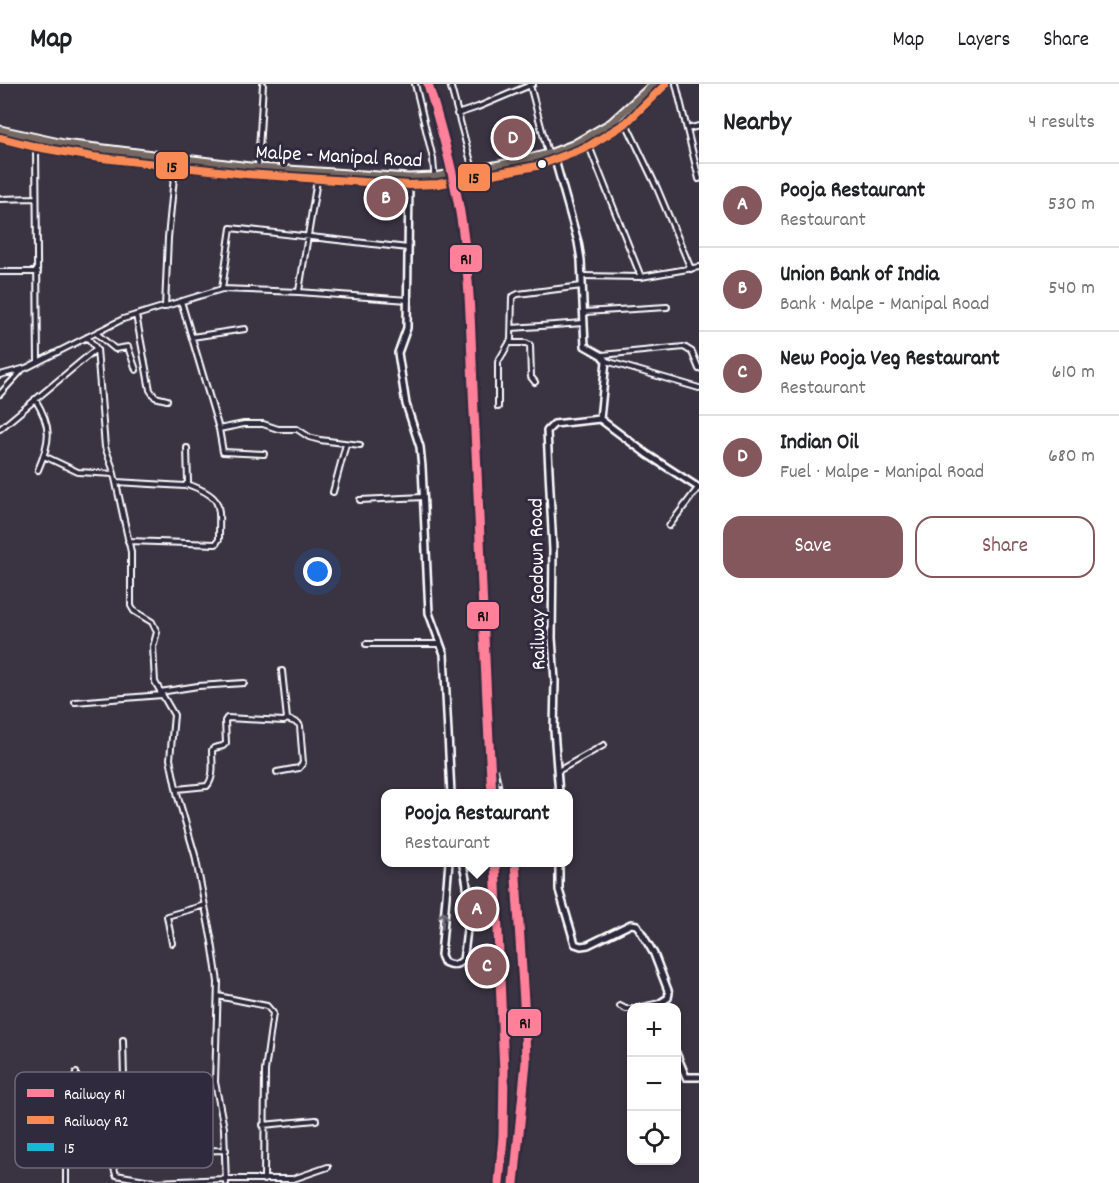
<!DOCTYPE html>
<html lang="en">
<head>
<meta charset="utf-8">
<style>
	body { margin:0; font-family:Dekko,sans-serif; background:#f2f2f2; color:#202124 }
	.controls { position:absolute; right:18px; bottom:18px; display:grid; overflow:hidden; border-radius:12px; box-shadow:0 3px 9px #0003 }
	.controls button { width:54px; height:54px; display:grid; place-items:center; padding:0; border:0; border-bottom:2px solid #e0e0e0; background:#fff; color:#202124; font:30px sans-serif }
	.you { position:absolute; left:318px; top:488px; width:21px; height:21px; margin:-15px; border:4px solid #fff; border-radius:50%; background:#1a73e8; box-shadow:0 0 0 9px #1a73e833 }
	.badge { display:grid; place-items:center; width:39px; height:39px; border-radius:50%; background:#84575d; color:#fff; font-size:20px; font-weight:700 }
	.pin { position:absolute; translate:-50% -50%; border:3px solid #fff; box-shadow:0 2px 6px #0006 }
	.popup { position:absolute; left:381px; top:705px; width:192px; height:78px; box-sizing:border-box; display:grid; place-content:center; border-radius:12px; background:#fff; filter:drop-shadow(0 2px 4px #0005); font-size:20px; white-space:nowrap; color:#757577 }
	.popup b { font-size:22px; color:#202124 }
	.popup::after { content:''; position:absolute; left:50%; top:100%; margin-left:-12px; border:12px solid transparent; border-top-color:#fff }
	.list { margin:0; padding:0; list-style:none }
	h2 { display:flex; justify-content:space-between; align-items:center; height:78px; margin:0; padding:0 24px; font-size:26px }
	h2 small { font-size:20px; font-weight:400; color:#757577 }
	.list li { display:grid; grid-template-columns:39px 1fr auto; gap:18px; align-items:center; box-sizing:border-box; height:84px; padding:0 24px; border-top:2px solid #e0e0e0 }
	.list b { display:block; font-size:22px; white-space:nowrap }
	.list p { margin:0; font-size:20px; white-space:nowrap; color:#757577 }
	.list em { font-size:20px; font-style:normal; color:#757577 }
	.actions { display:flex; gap:12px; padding:18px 24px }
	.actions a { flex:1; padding:14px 0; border:2px solid #84575d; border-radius:18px; text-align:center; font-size:21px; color:#84575d }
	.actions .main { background:#84575d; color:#fff }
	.icon { flex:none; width:33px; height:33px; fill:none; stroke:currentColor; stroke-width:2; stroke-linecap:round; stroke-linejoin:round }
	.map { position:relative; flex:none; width:699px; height:1099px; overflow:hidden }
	header { display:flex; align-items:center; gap:36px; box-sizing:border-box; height:84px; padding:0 30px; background:#fff; border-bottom:2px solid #e0e0e0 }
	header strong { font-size:28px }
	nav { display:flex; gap:33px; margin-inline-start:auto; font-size:21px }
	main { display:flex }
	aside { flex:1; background:#fff }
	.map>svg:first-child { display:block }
</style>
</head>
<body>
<header>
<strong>Map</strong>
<nav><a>Map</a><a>Layers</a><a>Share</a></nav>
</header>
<main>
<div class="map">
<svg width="699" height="1099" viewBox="0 0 699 1099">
	<rect width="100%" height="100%" fill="#3a3342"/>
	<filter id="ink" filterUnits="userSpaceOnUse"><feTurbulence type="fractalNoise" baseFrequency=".0167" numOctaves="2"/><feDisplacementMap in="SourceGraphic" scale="12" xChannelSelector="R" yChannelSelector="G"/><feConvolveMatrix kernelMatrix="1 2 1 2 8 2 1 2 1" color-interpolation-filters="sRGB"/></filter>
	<g filter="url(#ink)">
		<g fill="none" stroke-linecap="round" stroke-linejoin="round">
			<!-- street casing -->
			<g stroke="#fff" stroke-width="8">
				<path id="street" d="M415,0L433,75L435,100
					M450,0L475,93
					M676,0L699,95
					M530,1L548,69
					M457,30L478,23L533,0
					M626,39L657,104L691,185
					M687,45L699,42
					M589,62L641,193
					M36,63L38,278
					M258,83L263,0
					M0,115L35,114
					M0,188H38
					M582,192L641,193L699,183
					M222,205L231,144L408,164
					M299,207L317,96
					M181,217L219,345L223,368L264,370
					M165,223L168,154L175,83
					M584,228L667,223
					M136,231L150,306L155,313L167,316
					M512,244L583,239
					M96,249L115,265L128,263L136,286
					M87,253L97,265L105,363L113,385L131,468V522L134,527L152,538L157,548L153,563L155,598L174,631L170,675L178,713L195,771L212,858L218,898L215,998L224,1044L226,1099
					M192,253L245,245
					M509,259H526L530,261L531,293L535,298
					M602,271L684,263L692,268L699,285
					M606,277L699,304
					M0,291L26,284L123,235L222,205L299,208L408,216
					M0,310L22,286
					M35,315C52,343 51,356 38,386
					M498,323V278L511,256L512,213L518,210L582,202
					M0,345L96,265
					M219,345L244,340H263L278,345H297L309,353L320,356L360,361
					M44,372L78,388L114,390
					M116,398L185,402L188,398L187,364
					M333,408L346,360
					M360,416L424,413
					M669,442L698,404
					M128,457L216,460L219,455C219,420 224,413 187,400
					M366,560H440
					M160,608L198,602L244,599
					M75,618L162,611
					M558,687L604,661
					M277,688L299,684L303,679L300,642L298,639L287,635
					M177,705L207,702C215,693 212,678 212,666L214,664L223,662L226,659L225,637L227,634L284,637L287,635L282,587
					M172,859L167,832L205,821
					M218,912L267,922L273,929L265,987L264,1096
					M620,922L626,925H632
					M637,924L660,919
					M123,956L125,1031L114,1084L116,1091L157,1098L226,1095H293L328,1083
					M185,1030L187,1065L189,1067L226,1066
					M263,1041L316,1036
					M66,1099V1074L77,1026L74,1010L76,989"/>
			</g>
			<!-- secondary casing -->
			<g stroke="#fff" stroke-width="10">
				<path id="secondary" d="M555,76L578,158L581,176L585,262L601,271L606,277L600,335
					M409,101L407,244L398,269L406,320L420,363L422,383L429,529L444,570L451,710
					M600,335L648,371L699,404
					M559,710L554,646L555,597L552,554L553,466L547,347L554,340L600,335
					M449,778L441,871L444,878C452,882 456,882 463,876C468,844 472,810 462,778
					M559,778V806L575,860L581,862L588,861L631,840L637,841L654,870L669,909L668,914L660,919L659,924
					M676,969L686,993H699"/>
			</g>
			<!-- highway casing -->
			<g stroke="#fff" stroke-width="11">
				<path id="highway" d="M0,46L64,60L258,84L409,94L435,93L521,77L552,69L573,61L611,39L654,0
					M0,54L36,63L93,73L246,90L409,101L438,100L537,82L589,62L626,39L666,0"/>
			</g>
			<!-- street -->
			<use href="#street" stroke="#2f2a3d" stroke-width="4"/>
			<!-- secondary -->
			<use href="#secondary" stroke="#2f2a3d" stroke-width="5"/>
			<!-- highway -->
			<use href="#highway" stroke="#766964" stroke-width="7"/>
			<!-- rail casing -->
			<g stroke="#fff" stroke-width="4">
				<path id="rail" d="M482,530L492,710
					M497,686L502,710
					M495,778L504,987L503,1053L499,1099
					M514,1099L526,978L524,918L515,778"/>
			</g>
			<!-- rail -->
			<use href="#rail" stroke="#2f2a3d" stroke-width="1.5" stroke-dasharray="4.5" stroke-linecap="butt"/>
			<!-- bus-1 casing -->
			<g stroke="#2f2a3d" stroke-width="12">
				<path id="bus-1" d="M0,54L36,63L93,73L246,90L409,101L438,100L537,82L589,62L626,39L666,0"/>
			</g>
			<!-- bus-1 -->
			<use href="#bus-1" stroke="#f98a56" stroke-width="8"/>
			<!-- rail-1 casing -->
			<g stroke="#2f2a3d" stroke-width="14">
				<path id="rail-1" d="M428,0C442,46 455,93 462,141C471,203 471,266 474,328C481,455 484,582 492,710
					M495,778L504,987L503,1053L499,1099
					M514,1099L526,978L524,918L515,778"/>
			</g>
			<!-- rail-1 -->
			<use href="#rail-1" stroke="#ff8098" stroke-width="9"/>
		</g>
		<!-- one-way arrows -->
		<defs><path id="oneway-shaft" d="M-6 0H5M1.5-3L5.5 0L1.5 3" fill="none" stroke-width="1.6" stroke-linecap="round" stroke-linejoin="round" transform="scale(1.5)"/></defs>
		<use stroke="#6d6a77" href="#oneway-shaft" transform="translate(443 836) rotate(-85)"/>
	</g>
	<!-- markers -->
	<circle fill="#fff" stroke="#2f2a3d" stroke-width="2" cx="542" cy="80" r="5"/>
	<g text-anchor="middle" stroke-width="6" stroke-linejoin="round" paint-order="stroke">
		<!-- street labels -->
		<g font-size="21" fill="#fff" stroke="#2f2a3d">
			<text transform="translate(339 71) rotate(3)" y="7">Malpe - Manipal Road</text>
			<text transform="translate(536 500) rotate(-91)" y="7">Railway Godown Road</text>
		</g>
	</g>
	<!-- legend -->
	<rect x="15" y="988" width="198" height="96" rx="9" fill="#2f2a3d" stroke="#6d6a77" stroke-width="1.5"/>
	<rect x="27" y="1005" width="27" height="8" fill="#ff8098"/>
	<rect x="27" y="1032" width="27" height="8" fill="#f98a56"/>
	<rect x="27" y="1059" width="27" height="8" fill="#1ab6d8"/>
	<g font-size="16" fill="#fff">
		<text x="64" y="1015">Railway R1</text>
		<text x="64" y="1042">Railway R2</text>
		<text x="64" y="1069">15</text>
	</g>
	<g stroke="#2f2a3d" stroke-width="2">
		<rect x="155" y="67" width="34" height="29" rx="6" fill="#f98a56"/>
		<rect x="457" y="79" width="34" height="29" rx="6" fill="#f98a56"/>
		<rect x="449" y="160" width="34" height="29" rx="6" fill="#ff8098"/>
		<rect x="466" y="517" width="34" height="29" rx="6" fill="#ff8098"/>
		<rect x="507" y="924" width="35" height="29" rx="6" fill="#ff8098"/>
	</g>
	<g font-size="16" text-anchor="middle" font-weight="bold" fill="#111">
		<text x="172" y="88">15</text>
		<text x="474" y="99">15</text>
		<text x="466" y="180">R1</text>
		<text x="483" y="537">R1</text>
		<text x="525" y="944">R1</text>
	</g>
</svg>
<div class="controls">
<button>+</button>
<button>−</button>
<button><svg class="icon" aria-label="locate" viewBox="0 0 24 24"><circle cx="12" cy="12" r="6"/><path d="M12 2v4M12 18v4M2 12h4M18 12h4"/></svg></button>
</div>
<div class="you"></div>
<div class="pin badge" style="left:477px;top:825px">A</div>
<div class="popup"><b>Pooja Restaurant</b>Restaurant</div>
<div class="pin badge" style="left:386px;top:114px">B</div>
<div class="pin badge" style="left:487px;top:882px">C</div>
<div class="pin badge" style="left:513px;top:54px">D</div>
</div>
<aside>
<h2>Nearby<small>4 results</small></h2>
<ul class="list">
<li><span class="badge">A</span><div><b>Pooja Restaurant</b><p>Restaurant</p></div><em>530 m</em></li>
<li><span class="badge">B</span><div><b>Union Bank of India</b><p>Bank · Malpe - Manipal Road</p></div><em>540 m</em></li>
<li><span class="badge">C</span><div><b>New Pooja Veg Restaurant</b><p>Restaurant</p></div><em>610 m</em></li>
<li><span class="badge">D</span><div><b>Indian Oil</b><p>Fuel · Malpe - Manipal Road</p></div><em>680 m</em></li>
</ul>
<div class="actions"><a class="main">Save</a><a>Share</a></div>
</aside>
</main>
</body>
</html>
